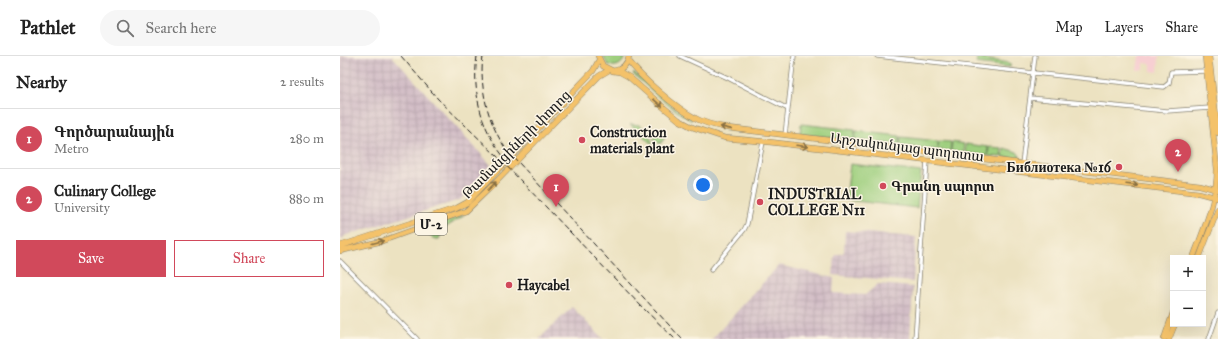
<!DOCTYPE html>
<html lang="en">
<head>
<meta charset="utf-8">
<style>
	body { margin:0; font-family:"IM FELL Great Primer","Noto Serif Armenian",serif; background:#f6f6f6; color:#222 }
	.controls { position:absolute; right:12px; bottom:12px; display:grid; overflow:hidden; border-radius:0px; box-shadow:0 4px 16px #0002 }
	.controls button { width:36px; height:36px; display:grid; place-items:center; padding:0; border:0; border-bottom:1px solid #e0e0e0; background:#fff; color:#222; font:20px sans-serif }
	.you { position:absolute; left:363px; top:129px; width:14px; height:14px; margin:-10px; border:3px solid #fff; border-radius:50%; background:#1a73e8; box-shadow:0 0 0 6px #1a73e833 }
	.badge { display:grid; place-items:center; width:26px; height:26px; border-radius:50%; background:#d1495b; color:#fff; font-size:13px; font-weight:700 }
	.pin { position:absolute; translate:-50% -33px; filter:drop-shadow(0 1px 2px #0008) }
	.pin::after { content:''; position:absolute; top:21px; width:14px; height:12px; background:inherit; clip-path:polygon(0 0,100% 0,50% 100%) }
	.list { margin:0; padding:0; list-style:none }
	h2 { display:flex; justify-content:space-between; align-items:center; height:52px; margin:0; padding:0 16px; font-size:17px }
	h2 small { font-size:13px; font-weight:400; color:#767676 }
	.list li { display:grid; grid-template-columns:26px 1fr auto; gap:12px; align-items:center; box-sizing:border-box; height:60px; padding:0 16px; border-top:1px solid #e0e0e0 }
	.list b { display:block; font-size:15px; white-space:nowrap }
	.list p { margin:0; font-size:13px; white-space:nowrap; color:#767676 }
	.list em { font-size:13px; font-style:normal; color:#767676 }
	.actions { display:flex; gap:8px; padding:12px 16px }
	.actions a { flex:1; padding:9px 0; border:1px solid #d1495b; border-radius:0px; text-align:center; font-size:14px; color:#d1495b }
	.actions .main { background:#d1495b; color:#fff }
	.icon { flex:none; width:22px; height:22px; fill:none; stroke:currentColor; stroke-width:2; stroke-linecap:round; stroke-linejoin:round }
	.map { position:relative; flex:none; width:878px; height:283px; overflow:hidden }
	header { display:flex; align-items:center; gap:24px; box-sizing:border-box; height:56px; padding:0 20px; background:#fff; border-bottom:1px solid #e0e0e0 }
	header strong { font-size:19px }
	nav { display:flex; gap:22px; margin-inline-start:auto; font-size:14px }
	.search { width:280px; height:36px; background:#f6f6f6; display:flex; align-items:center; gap:10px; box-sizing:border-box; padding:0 14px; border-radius:22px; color:#767676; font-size:15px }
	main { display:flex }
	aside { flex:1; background:#fff }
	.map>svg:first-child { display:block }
</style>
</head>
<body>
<header>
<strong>Pathlet</strong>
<div class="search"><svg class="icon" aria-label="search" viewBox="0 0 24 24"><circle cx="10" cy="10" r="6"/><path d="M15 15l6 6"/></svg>Search here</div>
<nav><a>Map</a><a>Layers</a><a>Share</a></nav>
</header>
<main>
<aside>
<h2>Nearby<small>2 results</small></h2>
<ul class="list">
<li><span class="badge">1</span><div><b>Գործարանային</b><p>Metro</p></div><em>280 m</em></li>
<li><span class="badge">2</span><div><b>Culinary College</b><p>University</p></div><em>880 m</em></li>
</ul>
<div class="actions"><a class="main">Save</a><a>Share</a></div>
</aside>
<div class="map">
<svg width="878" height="283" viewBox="0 0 878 283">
	<defs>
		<pattern id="industrial-grid" width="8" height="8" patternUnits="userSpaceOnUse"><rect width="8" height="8" fill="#d2bdc6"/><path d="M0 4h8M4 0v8" fill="none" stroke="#b4a2aa"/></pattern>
		<pattern id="grass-tufts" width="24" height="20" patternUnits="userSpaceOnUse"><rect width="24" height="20" fill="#9ecf7e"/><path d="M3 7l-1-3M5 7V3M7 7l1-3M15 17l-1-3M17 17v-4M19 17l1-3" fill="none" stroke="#88b16c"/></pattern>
	</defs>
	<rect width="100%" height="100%" fill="#fcf5e5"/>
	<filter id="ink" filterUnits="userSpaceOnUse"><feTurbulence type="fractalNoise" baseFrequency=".025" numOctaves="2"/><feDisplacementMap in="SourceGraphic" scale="8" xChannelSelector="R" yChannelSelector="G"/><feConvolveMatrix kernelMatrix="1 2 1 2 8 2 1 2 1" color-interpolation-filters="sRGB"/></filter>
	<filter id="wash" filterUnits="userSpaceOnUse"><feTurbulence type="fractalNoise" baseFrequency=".012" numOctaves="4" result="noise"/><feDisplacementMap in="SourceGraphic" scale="16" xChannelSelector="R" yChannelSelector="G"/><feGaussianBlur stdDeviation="0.9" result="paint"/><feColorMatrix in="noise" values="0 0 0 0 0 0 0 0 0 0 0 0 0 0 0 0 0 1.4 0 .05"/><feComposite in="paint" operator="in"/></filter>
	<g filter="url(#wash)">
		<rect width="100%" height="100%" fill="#ece2c1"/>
		<!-- built -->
		<path fill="#f7cfd2" d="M799,0H819L818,16L811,15V8L804,7V14H797Z"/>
		<!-- industrial -->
		<path fill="url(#industrial-grid)" d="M0,0H52L151,109L120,144L4,180V182L0,183Z
			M505,175L576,181L573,226L493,219L495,200L504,196Z
			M439,209L494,222L493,237L525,239L538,228L573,231L570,283H372Z
			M232,251L263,283H199Z"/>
		<!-- grass -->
		<path fill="url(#grass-tufts)" stroke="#5d764d" d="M637,2L670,7V11L636,7Z
			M295,17L335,52L352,63L351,65C329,52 312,35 293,18Z
			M290,68L300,69L308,76L314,90Z
			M312,71L325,82L320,88L315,84L311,73Z
			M124,159L122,161L103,173L99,183H94L85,175L86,173Z"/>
		<!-- park -->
		<path fill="#9ecf7e" stroke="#5d764d" d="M263,0H285C283,9 275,13 267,8Z
			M461,68L515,74L514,84L460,78Z
			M516,75L560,80L559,89L515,84Z
			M561,81L598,85V92L599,85L611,86L610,95L560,90Z
			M612,86L624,88L623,97L611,95Z
			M626,88L648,91L647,100L625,97Z
			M649,91L662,92L661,101L648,100Z
			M664,92L677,96L680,100V103L663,101Z
			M510,108L581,116L577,152L506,144Z"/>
	</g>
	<g filter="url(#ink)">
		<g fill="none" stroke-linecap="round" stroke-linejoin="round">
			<!-- street casing -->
			<g stroke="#847f6e" stroke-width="5">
				<path id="street" d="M340,0L388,22L448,53
					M537,0L824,31L829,27L831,16L866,15
					M690,42L827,55L870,52
					M445,79L454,0
					M682,108L695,0
					M0,205L77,283
					M371,214L404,174L407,168L423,86
					M575,283L587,105
					M869,283L878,257"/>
			</g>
			<!-- primary casing -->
			<g stroke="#847f6e" stroke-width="6">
				<path id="primary" d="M258,0L263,10L273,15C282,14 287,9 289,0
					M869,0L878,77
					M288,4C302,23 335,51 355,62C365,68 377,70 388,72L860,129L878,134
					M273,15L280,16L289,21L322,50L339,64L352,71L385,82L429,86L859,137L878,142
					M0,190L117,152L128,146L253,15L259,4
					M0,195L42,185L126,155L156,126L259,20L269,14
					M853,202C864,172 877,145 877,113L865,0
					M859,202L878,153
					M824,283L833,257
					M829,283L835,268"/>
			</g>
			<!-- street -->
			<use href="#street" stroke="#fff" stroke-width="3.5"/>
			<!-- primary -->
			<use href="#primary" stroke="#f4c26a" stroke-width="5"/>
			<!-- rail -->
			<path stroke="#1c1c1c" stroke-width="1" stroke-dasharray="6 3" stroke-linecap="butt" d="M61,0L98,43L158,101L303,252L335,283
				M137,0C132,36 141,73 164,101
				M143,0C139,32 148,67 166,93L342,283"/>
		</g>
		<!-- one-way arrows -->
		<defs><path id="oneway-shaft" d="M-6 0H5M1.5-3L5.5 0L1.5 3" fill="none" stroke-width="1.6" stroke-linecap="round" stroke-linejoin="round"/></defs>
		<g stroke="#886f43">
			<use href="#oneway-shaft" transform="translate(318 47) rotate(41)"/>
			<use href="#oneway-shaft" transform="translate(386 72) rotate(-167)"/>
			<use href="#oneway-shaft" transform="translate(462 90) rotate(7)"/>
			<use href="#oneway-shaft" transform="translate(792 129) rotate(7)"/>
			<use href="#oneway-shaft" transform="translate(152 130) rotate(-45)"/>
			<use href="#oneway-shaft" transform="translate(38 186) rotate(-15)"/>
		</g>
	</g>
	<!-- markers -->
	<g fill="#d1495b" stroke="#fcf5e5" stroke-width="1.5">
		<circle cx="242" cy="84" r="4"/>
		<circle cx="779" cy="111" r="4"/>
		<circle cx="543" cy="130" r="4"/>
		<circle cx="420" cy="146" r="4"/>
		<circle cx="169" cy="229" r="4"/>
	</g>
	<g text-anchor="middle" stroke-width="3" stroke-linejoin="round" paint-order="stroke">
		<!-- shield labels -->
		<rect fill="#fcf5e5" stroke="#5f5d58" stroke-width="1" x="75" y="157" width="32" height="22" rx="3"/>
		<g font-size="13" font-weight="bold" fill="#1c1c1c">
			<text x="91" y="173">Մ-2</text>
		</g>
		<!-- poi labels -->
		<g font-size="14" font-weight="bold" fill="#1c1c1c" stroke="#fcf5e5" text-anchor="start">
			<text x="250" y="81">Construction<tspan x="250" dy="16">materials plant</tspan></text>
			<text x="771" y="116" text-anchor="end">Библиотека №16</text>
			<text x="551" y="135">Գրանդ սպորտ</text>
			<text x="428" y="143">INDUSTRIAL<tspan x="428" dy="16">COLLEGE N11</tspan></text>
			<text x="177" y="234">Haycabel</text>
		</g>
		<!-- street labels -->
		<g font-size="14" fill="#1c1c1c" stroke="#fcf5e5">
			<text transform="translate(176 88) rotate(-45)" y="5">Թամանցիների փողոց</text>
			<text transform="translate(567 91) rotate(7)" y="5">Արշակունյաց պողոտա</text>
		</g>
	</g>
</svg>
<div class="controls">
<button>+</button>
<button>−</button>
</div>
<div class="you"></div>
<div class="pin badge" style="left:216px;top:151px">1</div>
<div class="pin badge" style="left:838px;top:116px">2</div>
</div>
</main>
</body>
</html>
